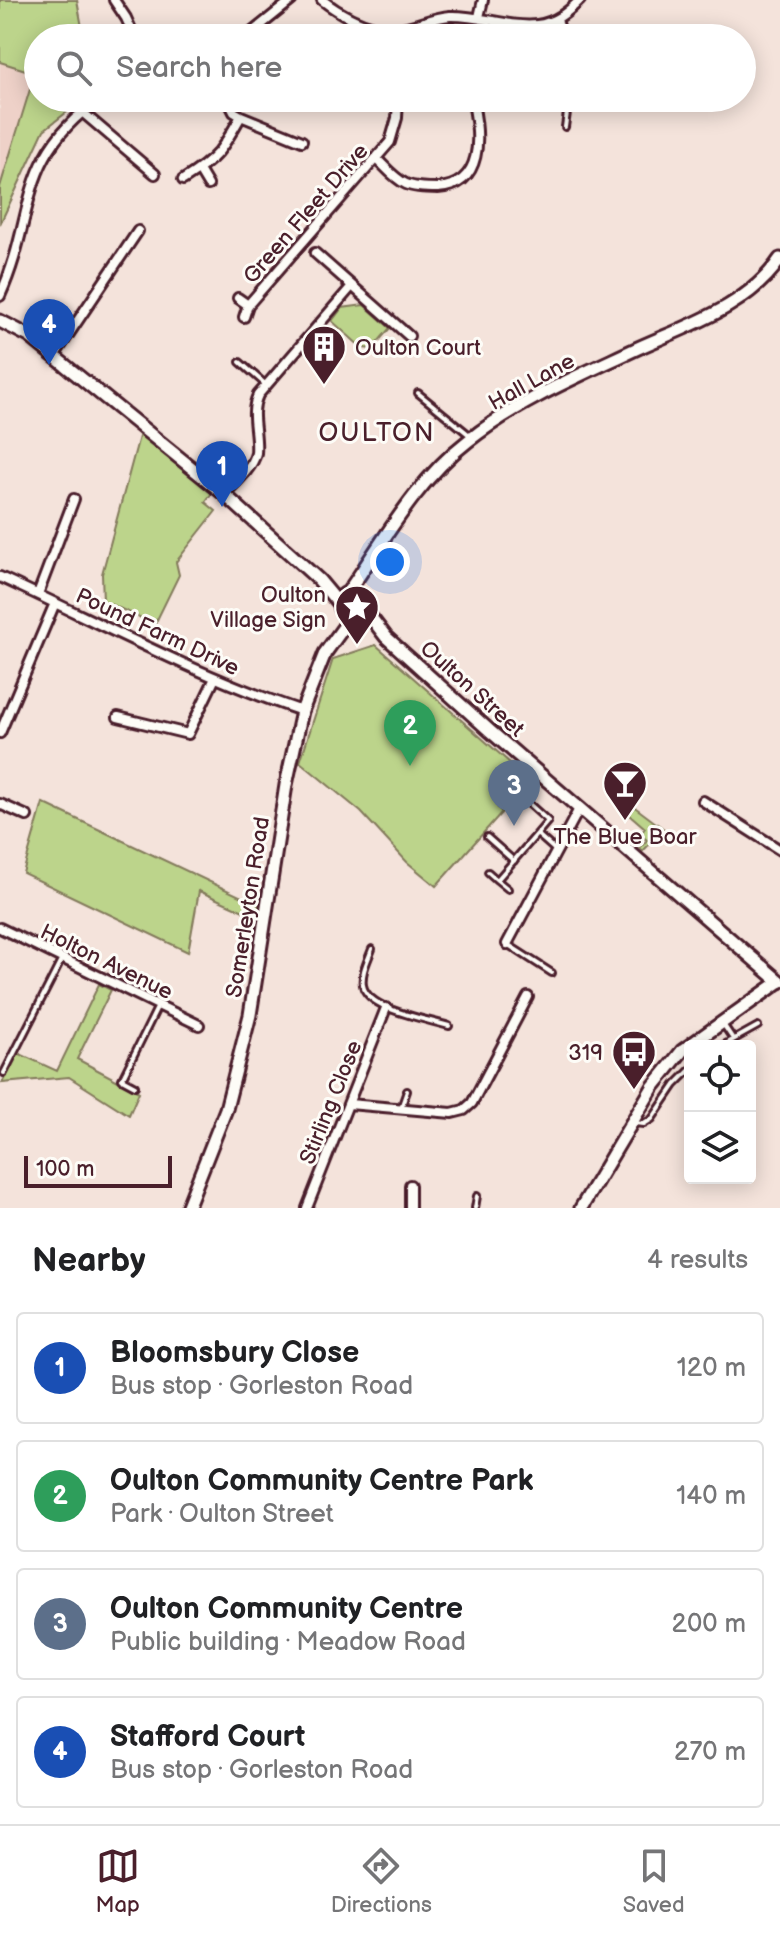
<!DOCTYPE html>
<html lang="en">
<head>
<meta charset="utf-8">
<style>
	body { margin:0; font-family:"Balsamiq Sans",sans-serif; background:#f6f6f6; color:#202124 }
	.controls { position:absolute; right:24px; bottom:24px; display:grid; overflow:hidden; border-radius:8px; box-shadow:0 4px 20px #0003 }
	.controls button { width:72px; height:72px; display:grid; place-items:center; padding:0; border:0; border-bottom:2px solid #e0e0e0; background:#fff; color:#202124; font:40px sans-serif }
	.scale { position:absolute; left:24px; bottom:20px; width:148px; box-sizing:border-box; padding-left:8px; border:4px solid #4a1f2b; border-top:0; font-size:22px; line-height:28px; white-space:nowrap; color:#4a1f2b; -webkit-text-stroke:6px #fdfcf7; paint-order:stroke }
	.you { position:absolute; left:390px; top:562px; width:28px; height:28px; margin:-20px; border:6px solid #fff; border-radius:50%; background:#1a73e8; box-shadow:0 0 0 12px #1a73e833 }
	.badge { display:grid; place-items:center; width:52px; height:52px; border-radius:50%; background:#4a1f2b; color:#fff; font-size:26px; font-weight:700 }
	.pin { position:absolute; translate:-50% -66px; filter:drop-shadow(0 2px 4px #0008) }
	.pin::after { content:''; position:absolute; top:42px; width:28px; height:24px; background:inherit; clip-path:polygon(0 0,100% 0,50% 100%) }
	.list { margin:0; padding:0; list-style:none }
	h2 { display:flex; justify-content:space-between; align-items:center; height:104px; margin:0; padding:0 32px; font-size:34px }
	h2 small { font-size:26px; font-weight:400; color:#757577 }
	.list li { display:grid; grid-template-columns:52px 1fr auto; gap:24px; align-items:center; box-sizing:border-box; height:112px; margin:0 16px 16px; padding:0 16px; border:2px solid #e0e0e0; border-radius:8px }
	.list b { display:block; font-size:30px; white-space:nowrap }
	.list p { margin:0; font-size:26px; white-space:nowrap; color:#757577 }
	.list em { font-size:26px; font-style:normal; color:#757577 }
	.icon { flex:none; width:44px; height:44px; fill:none; stroke:currentColor; stroke-width:2; stroke-linecap:round; stroke-linejoin:round }
	.map { position:relative; flex:none; width:780px; height:1208px; overflow:hidden }
	.search { position:absolute; background:#fff; box-shadow:0 4px 20px #0003; left:24px; right:24px; top:24px; height:88px; display:flex; align-items:center; gap:20px; box-sizing:border-box; padding:0 28px; border-radius:44px; color:#757577; font-size:30px }
	.sheet { height:616px; background:#fff }
	nav { display:flex; justify-content:space-around; align-items:center; box-sizing:border-box; height:112px; border-top:2px solid #e0e0e0; background:#fff; font-size:22px; color:#757577 }
	nav a { display:grid; justify-items:center; gap:4px }
	nav .on { color:#4a1f2b }
	.map>svg:first-child { display:block }
</style>
</head>
<body>
<div class="map">
<svg width="780" height="1208" viewBox="0 0 780 1208">
	<rect width="100%" height="100%" fill="#f4e3db"/>
	<filter id="ink" filterUnits="userSpaceOnUse"><feTurbulence type="fractalNoise" baseFrequency=".0125" numOctaves="2"/><feDisplacementMap in="SourceGraphic" scale="16" xChannelSelector="R" yChannelSelector="G"/><feConvolveMatrix kernelMatrix="1 2 1 2 8 2 1 2 1" color-interpolation-filters="sRGB"/></filter>
	<g filter="url(#ink)">
		<!-- built -->
		<path fill="#eed1c8" d="M0,62L35,73L0,187Z"/>
		<!-- green -->
		<path fill="#bcd48b" stroke="#837a5b" stroke-width="2" d="M0,0H77L84,38H38V98H85L44,130L0,224V187L35,73L0,62Z
			M364,305L390,328L372,349L362,348L332,321L342,308Z
			M140,433L212,493L205,502L216,511L176,562L179,575L155,624L103,601L102,574Z
			M376,645L526,777L498,808L502,812L436,886L407,862L361,812L300,762L333,659Z
			M620,796L664,829L643,851L640,848L647,840L640,835L645,828L615,802Z
			M43,803L261,906L259,918L199,891L188,952L23,873Z
			M99,984L111,990L77,1059L139,1092L129,1115L69,1077L2,1083L18,1053L57,1071Z"/>
		<g fill="none" stroke-linecap="round" stroke-linejoin="round">
			<!-- lane casing -->
			<g stroke="#4a1f2b" stroke-width="10">
				<path id="lane" d="M565,127L569,98
					M240,362L265,384
					M418,393L472,437
					M517,793L548,821L537,834L555,850
					M487,837L514,861
					M488,872L497,880
					M508,889L497,880L537,834
					M507,944L552,973
					M372,949C368,960 361,973 363,985C367,1010 427,1019 449,1026
					M723,1024L733,1039
					M722,1046L758,1026
					M4,1073L62,959
					M135,1086L122,1079L158,1006
					M401,1108L407,1091
					M634,1123L644,1124L652,1119L675,1085L690,1070
					M475,1208L477,1196"/>
			</g>
			<!-- street casing -->
			<g stroke="#4a1f2b" stroke-width="14">
				<path id="street" d="M114,0L126,18L135,38
					M322,0C339,13 356,23 377,28C404,34 425,18 450,16C480,15 509,28 537,25C555,23 568,12 580,0
					M479,17L483,0
					M557,19L562,38
					M245,38L292,0
					M227,98L234,112L241,116L302,141
					M81,111L155,174
					M377,159C386,168 395,179 406,184C415,188 428,188 438,188C484,185 480,136 473,103
					M199,170L208,185
					M183,180C217,159 222,150 241,116
					M315,253L409,336
					M0,296C37,215 15,157 101,98
					M238,298L248,305L390,142L397,118L398,98
					M244,317L248,305
					M54,356L138,231
					M224,494C235,483 253,468 256,453C258,432 249,414 258,395L352,286
					M0,577C100,623 198,676 302,711
					M38,594L74,499
					M118,717L188,734L215,678
					M0,733L55,603
					M703,801L780,850
					M0,804L27,816
					M0,928L199,1025
					M507,944L579,809
					M349,1104L452,1113L464,1110L472,1103L528,997
					M410,1185V1208
					M307,1208L386,1008"/>
			</g>
			<!-- secondary casing -->
			<g stroke="#4a1f2b" stroke-width="17">
				<path id="secondary" d="M0,321L29,336L224,494L319,580L339,604
					M339 604a12 12 0 1 1 24 0a12 12 0 1 1-24 0Z
					M348,592C384,540 417,480 468,441C518,401 581,375 638,348C687,326 749,306 780,259
					M363,607L386,637L490,731L780,982
					M187,1208L226,1109L250,1015L286,785L302,711L325,653L351,617
					M581,1208L653,1087L682,1051L779,982"/>
			</g>
			<!-- lane -->
			<use href="#lane" stroke="#fdfcf7" stroke-width="4"/>
			<!-- street -->
			<use href="#street" stroke="#fdfcf7" stroke-width="8"/>
			<!-- secondary -->
			<use href="#secondary" stroke="#fdfcf7" stroke-width="11"/>
		</g>
	</g>
	<!-- icons -->
	<defs>
		<g id="building-pin" transform="scale(2.3)"><path d="M0 17L-7.5 6A9.5 9.5 0 1 1 7.5 6Z" fill="#4a1f2b" stroke="#fdfcf7"/><path d="M-4-6H4V6H1V3H-1V6H-4ZM-2.5-4.3h1.7v1.8h-1.7ZM.8-4.3h1.7v1.8H.8ZM-2.5-1h1.7V.8h-1.7ZM.8-1h1.7V.8H.8Z" fill="#fff"/></g>
		<g id="sight-pin" transform="scale(2.3)"><path d="M0 17L-7.5 6A9.5 9.5 0 1 1 7.5 6Z" fill="#4a1f2b" stroke="#fdfcf7"/><path d="M0-6L1.8-2.2L6-1.7L2.9 1.2L3.7 5.4L0 3.3L-3.7 5.4L-2.9 1.2L-6-1.7L-1.8-2.2Z" fill="#fff"/></g>
		<g id="bar-pin" transform="scale(2.3)"><path d="M0 17L-7.5 6A9.5 9.5 0 1 1 7.5 6Z" fill="#4a1f2b" stroke="#fdfcf7"/><path d="M-6-5H6L.8 .8V4.5H3.5V6h-7V4.5H-.8V.8Z" fill="#fff"/></g>
		<g id="bus-pin" transform="scale(2.3)"><path d="M0 17L-7.5 6A9.5 9.5 0 1 1 7.5 6Z" fill="#4a1f2b" stroke="#fdfcf7"/><path d="M-5-6H5V4H4V6H2V4H-2V6H-4V4H-5ZM-3.5-4V0h7V-4ZM-3.5 1.2v1.5H-2V1.2ZM2 1.2v1.5H3.5V1.2Z" fill="#fff"/></g>
	</defs>
	<g fill-rule="evenodd">
		<use href="#building-pin" x="324" y="347"/>
		<use href="#sight-pin" x="357" y="607"/>
		<use href="#bar-pin" x="625" y="783"/>
		<use href="#bus-pin" x="634" y="1052"/>
	</g>
	<g text-anchor="middle" stroke-width="6" stroke-linejoin="round" paint-order="stroke">
		<!-- street labels -->
		<g font-size="22" fill="#4a1f2b" stroke="#fdfcf7">
			<text transform="translate(305 213) rotate(-49)" y="8">Green Fleet Drive</text>
			<text transform="translate(531 381) rotate(-29)" y="8">Hall Lane</text>
			<text transform="translate(158 631) rotate(25)" y="8">Pound Farm Drive</text>
			<text transform="translate(473 688) rotate(42)" y="8">Oulton Street</text>
			<text transform="translate(247 907) rotate(-81)" y="8">Somerleyton Road</text>
			<text transform="translate(107 961) rotate(26)" y="8">Holton Avenue</text>
			<text transform="translate(330 1102) rotate(-68)" y="8">Stirling Close</text>
		</g>
		<!-- poi labels -->
		<g font-size="22" fill="#4a1f2b" stroke="#fdfcf7" text-anchor="end">
			<text x="355" y="355" text-anchor="start">Oulton Court</text>
			<text x="326" y="602">Oulton<tspan x="326" dy="25">Village Sign</tspan></text>
			<text x="625" y="844" text-anchor="middle">The Blue Boar</text>
			<text x="603" y="1060">319</text>
		</g>
		<!-- quarter labels -->
		<g font-size="26" letter-spacing="2" fill="#4a1f2b" stroke="#fdfcf7">
			<text x="377" y="441">OULTON</text>
		</g>
	</g>
</svg>
<div class="controls">
<button><svg class="icon" aria-label="locate" viewBox="0 0 24 24"><circle cx="12" cy="12" r="6"/><path d="M12 2v4M12 18v4M2 12h4M18 12h4"/></svg></button>
<button><svg class="icon" aria-label="layers" viewBox="0 0 24 24"><path d="M12 4l9 5-9 5-9-5zM3 14l9 5 9-5"/></svg></button>
</div>
<div class="scale">100 m</div>
<div class="you"></div>
<div class="pin badge" style="left:222px;top:507px;background:#1a4fb4">1</div>
<div class="pin badge" style="left:410px;top:766px;background:#2e9e5b">2</div>
<div class="pin badge" style="left:514px;top:826px;background:#5c6f8a">3</div>
<div class="pin badge" style="left:49px;top:365px;background:#1a4fb4">4</div>
<div class="search"><svg class="icon" aria-label="search" viewBox="0 0 24 24"><circle cx="10" cy="10" r="6"/><path d="M15 15l6 6"/></svg>Search here</div>
</div>
<section class="sheet">
<h2>Nearby<small>4 results</small></h2>
<ul class="list">
<li><span class="badge" style="background:#1a4fb4">1</span><div><b>Bloomsbury Close</b><p>Bus stop · Gorleston Road</p></div><em>120 m</em></li>
<li><span class="badge" style="background:#2e9e5b">2</span><div><b>Oulton Community Centre Park</b><p>Park · Oulton Street</p></div><em>140 m</em></li>
<li><span class="badge" style="background:#5c6f8a">3</span><div><b>Oulton Community Centre</b><p>Public building · Meadow Road</p></div><em>200 m</em></li>
<li><span class="badge" style="background:#1a4fb4">4</span><div><b>Stafford Court</b><p>Bus stop · Gorleston Road</p></div><em>270 m</em></li>
</ul>
</section>
<nav>
<a class="on"><svg class="icon" aria-label="map" viewBox="0 0 24 24"><path d="M3 6l6-2 6 2 6-2v14l-6 2-6-2-6 2zM9 4v14M15 6v14"/></svg>Map</a>
<a><svg class="icon" aria-label="directions" viewBox="0 0 24 24"><path d="M12 3l9 9-9 9-9-9zM9 14v-3h6M13 9l2 2-2 2"/></svg>Directions</a>
<a><svg class="icon" aria-label="saved" viewBox="0 0 24 24"><path d="M7 4h10v16l-5-4-5 4z"/></svg>Saved</a>
</nav>
</body>
</html>
